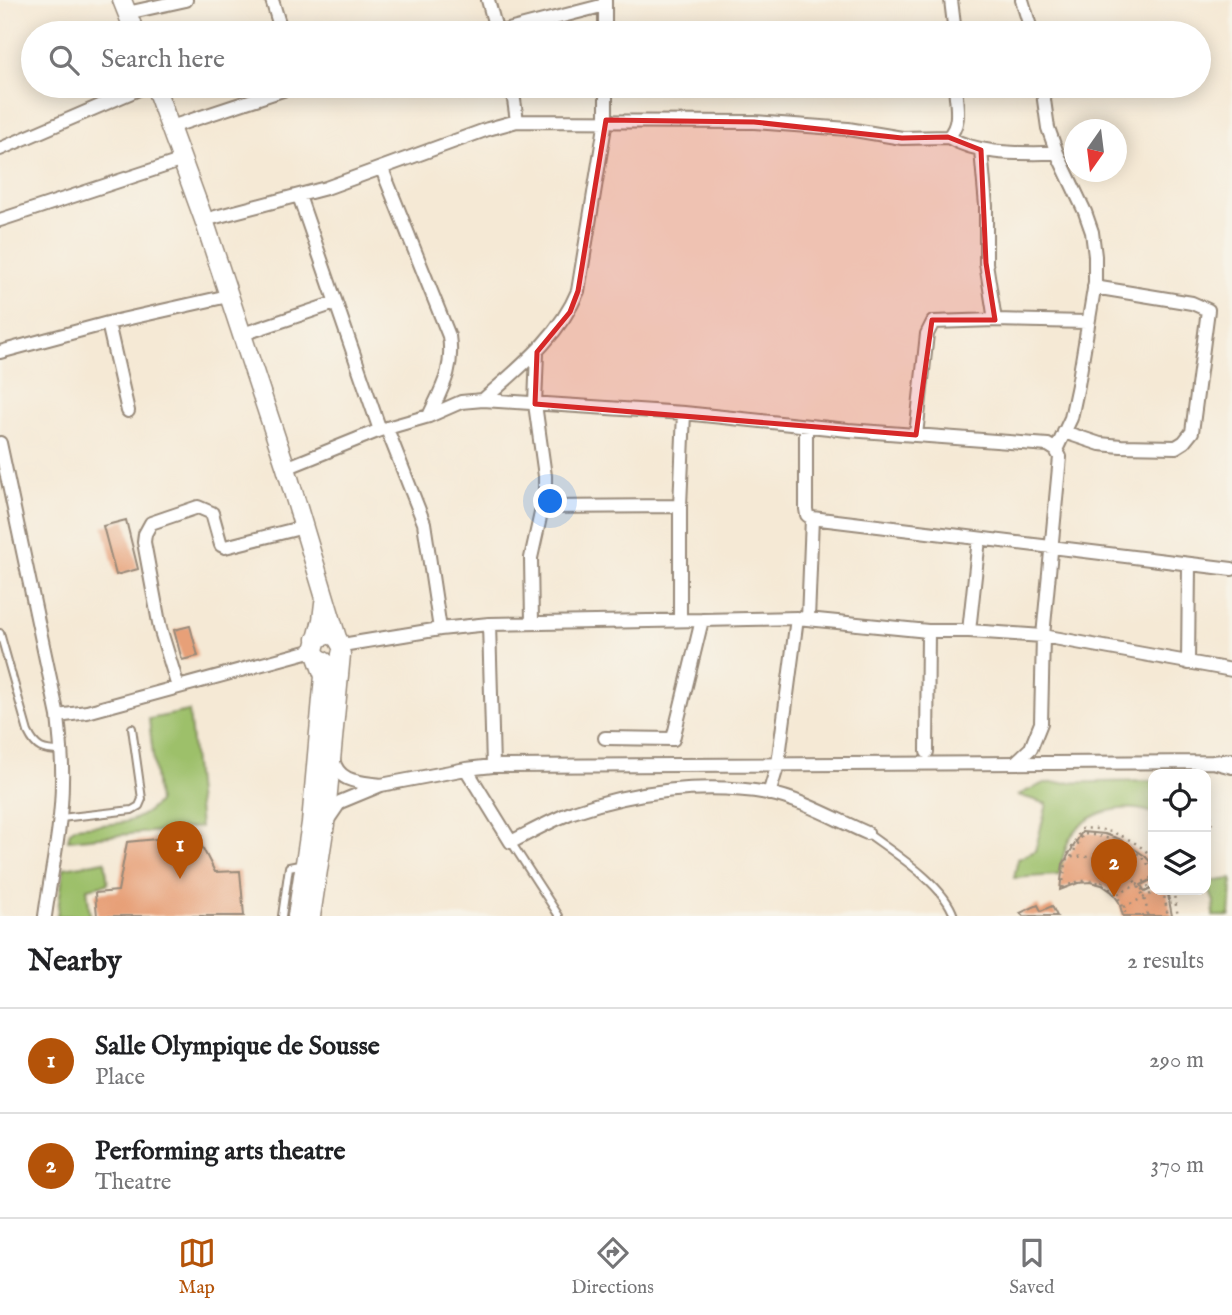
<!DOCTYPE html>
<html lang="en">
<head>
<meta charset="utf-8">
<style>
	body { margin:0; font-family:"IM FELL English",serif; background:#f6f6f6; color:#202124 }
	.controls { position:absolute; right:21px; bottom:21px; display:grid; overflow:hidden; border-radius:14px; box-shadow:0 4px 18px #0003 }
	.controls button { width:63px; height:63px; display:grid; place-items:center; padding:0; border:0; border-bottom:2px solid #e0e0e0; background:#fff; color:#202124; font:35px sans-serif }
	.compass { position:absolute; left:1064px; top:119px; width:63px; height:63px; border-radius:50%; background:#fff; box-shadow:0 4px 18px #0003; rotate:194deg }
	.you { position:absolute; left:551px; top:502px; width:24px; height:24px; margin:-18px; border:5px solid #fff; border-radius:50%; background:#1a73e8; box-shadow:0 0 0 10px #1a73e833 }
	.badge { display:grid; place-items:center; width:46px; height:46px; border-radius:50%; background:#b45309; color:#fff; font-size:23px; font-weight:700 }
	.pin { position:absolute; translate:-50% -58px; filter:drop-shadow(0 2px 4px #0008) }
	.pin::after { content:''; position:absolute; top:37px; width:24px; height:21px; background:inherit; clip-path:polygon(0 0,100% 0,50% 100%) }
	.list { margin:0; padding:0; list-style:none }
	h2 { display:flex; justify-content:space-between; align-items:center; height:91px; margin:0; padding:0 28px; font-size:30px }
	h2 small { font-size:23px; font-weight:400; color:#757577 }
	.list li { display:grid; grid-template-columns:46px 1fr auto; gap:21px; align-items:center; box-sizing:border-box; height:105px; padding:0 28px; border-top:2px solid #e0e0e0 }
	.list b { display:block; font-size:26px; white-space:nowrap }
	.list p { margin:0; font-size:23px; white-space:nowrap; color:#757577 }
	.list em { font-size:23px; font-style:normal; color:#757577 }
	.icon { flex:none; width:38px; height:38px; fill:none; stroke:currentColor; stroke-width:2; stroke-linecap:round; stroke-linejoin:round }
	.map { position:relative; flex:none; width:1232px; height:916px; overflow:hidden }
	.search { position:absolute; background:#fff; box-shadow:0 4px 18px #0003; left:21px; right:21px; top:21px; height:77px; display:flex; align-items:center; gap:18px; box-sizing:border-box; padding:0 24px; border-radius:38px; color:#757577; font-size:26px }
	.sheet { height:301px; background:#fff }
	nav { display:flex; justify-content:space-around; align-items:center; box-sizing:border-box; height:98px; border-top:2px solid #e0e0e0; background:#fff; font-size:19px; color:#757577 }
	nav a { display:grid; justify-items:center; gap:4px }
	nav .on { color:#b45309 }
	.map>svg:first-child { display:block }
</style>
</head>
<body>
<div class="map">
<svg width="1232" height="916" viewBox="0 0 1232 916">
	<rect width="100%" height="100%" fill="#f7f3e8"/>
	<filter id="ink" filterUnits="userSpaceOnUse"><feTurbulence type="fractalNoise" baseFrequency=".0143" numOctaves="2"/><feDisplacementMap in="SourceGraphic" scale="14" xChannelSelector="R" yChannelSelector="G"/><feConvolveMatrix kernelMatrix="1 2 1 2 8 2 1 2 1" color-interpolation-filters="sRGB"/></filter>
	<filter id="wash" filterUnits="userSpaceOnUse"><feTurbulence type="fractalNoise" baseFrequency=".00686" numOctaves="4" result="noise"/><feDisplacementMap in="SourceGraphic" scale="28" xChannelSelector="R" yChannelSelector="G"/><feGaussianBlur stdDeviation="1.57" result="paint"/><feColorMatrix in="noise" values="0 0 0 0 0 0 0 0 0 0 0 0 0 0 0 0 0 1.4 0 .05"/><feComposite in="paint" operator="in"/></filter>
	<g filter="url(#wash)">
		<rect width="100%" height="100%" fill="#f5e9d5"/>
		<!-- green -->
		<path fill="#9dc06a" stroke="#6c7544" stroke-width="2" d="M189,711L200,827L68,840L70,831L76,827C109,823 135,828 158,802L149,719Z
			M1153,781V813C1124,803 1088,810 1070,838C1064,849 1062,862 1059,875L1014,878L1018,859L1035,851L1047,804L1018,795L1044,783Z
			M105,861L108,884L87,888L90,916H57L64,868Z
			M1232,879L1230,916H1213L1214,902L1206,882Z"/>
		<g id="blocks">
			<!-- building -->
			<path fill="#e7a078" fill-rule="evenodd" d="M126,520L138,569L116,575L103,526Z
				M190,626L198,656L182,660L174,630Z
				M1082,832L1105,834L1119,839L1145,856L1153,865V884L1151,880L1141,885L1145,892L1153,888L1167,890L1172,916H1123L1119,902L1112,892L1102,885L1090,882L1078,883L1060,890L1063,864ZM1114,844L1120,846L1115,860L1109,858Z
				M196,835L215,872L240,871L244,916H97L95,893L118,891L127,842Z
				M1038,905L1041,911L1052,906L1057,916H1023L1020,913Z"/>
		</g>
	</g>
	<g filter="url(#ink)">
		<use href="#blocks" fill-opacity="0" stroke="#988a7a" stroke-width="2"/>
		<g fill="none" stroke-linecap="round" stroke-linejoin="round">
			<!-- lane casing -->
			<g stroke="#988a7a" stroke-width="10">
				<path id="lane" d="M0,633L28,732C36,749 43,751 61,751
					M61,818L132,810L139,806L142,799L132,728
					M867,833C894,853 944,884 954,916
					M511,842L559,916
					M282,916L289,867L304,864"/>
			</g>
			<!-- street casing -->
			<g stroke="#988a7a" stroke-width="16">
				<path id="street" d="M272,0L282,33
					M488,0L497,33
					M605,0V33
					M951,0L955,33
					M1022,0L1032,33
					M127,13L186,0
					M497,33L605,5
					M512,86L517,121
					M1042,86L1048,128L1057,153L1085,212L1092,232L1095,256V283L1078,385L1071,418L1056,450
					M171,127L295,86
					M948,137C981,156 1020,153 1057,153
					M0,149L146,86
					M981,150L986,206V263L995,320
					M382,169L449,336C454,369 443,386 429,416
					M299,196L380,430
					M0,220L183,160
					M204,220L326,188L488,129L517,121L754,122L848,129L902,138L948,137C962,124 956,104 955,86
					M108,323L128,411
					M240,335L335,303
					M0,352L108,323L228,296
					M483,400C519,368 559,337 578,291L606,120V86
					M684,413L848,430L1048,445L1056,450L1060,457L1043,636L969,631H928L797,618L702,620
					M806,426V509L807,515L812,518L1232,569
					M387,429L424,523L440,629
					M1064,432L1100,444L1121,446L1176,447L1184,442L1192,432L1208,310L1192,303L1094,287
					M916,435L927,334L933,322L995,320L1087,322
					M0,443L58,716C60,738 63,759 62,781C62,826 51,872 45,916
					M286,468L380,430L429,416L461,402L483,400L684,413L680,506V620
					M542,507L680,506
					M808,619L812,518
					M532,622L531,558L545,495V476L535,404L537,352
					M489,624L493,766
					M969,631L979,539
					M342,645L440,629L489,624L702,620L673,739L605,738
					M1188,663L1189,564
					M178,687L160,628L144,542L145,534L151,523L198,507L212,513L221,545L225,547L304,527
					M58,716L87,712L314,650
					M927,752L928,631
					M1232,760L1213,762L1232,767
					M1015,763L1031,748L1041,723L1043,636L1232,670
					M466,769L511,842C531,832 552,820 573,812C634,791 704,782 768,793C800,799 837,820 867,833
					M381,785L466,769L493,766L1213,762
					M769,794L778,764L797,618
					M327,821L340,802L381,785C360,782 338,783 333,759"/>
			</g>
			<!-- secondary casing -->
			<g stroke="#988a7a" stroke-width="21">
				<path id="secondary" d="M122,0L135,33
					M155,86L204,220L286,468L337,638
					M324,603L322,620L314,650L317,657L325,662
					M316,639L329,634L337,638L341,645
					M297,916L311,823L324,676L317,657
					M311,916L325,824L341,654"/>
			</g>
			<!-- path -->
			<path stroke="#988a7a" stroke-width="2.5" stroke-dasharray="2 5" stroke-linecap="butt" d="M1206,837L1212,825L1206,772
				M1068,854L1081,829C1106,826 1136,839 1153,858
				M1071,857L1083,834C1111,836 1137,847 1153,871
				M1106,860L1114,840
				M1102,883L1117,845
				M1062,888L1067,858C1108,851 1143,873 1148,916
				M1063,888C1090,871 1119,885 1126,916
				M1141,890L1153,884
				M1163,890L1168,916
				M1173,890L1178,916
				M1118,894L1153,877
				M1124,907L1159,890"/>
			<!-- lane -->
			<use href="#lane" stroke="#fff" stroke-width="6"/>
			<!-- street -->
			<use href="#street" stroke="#fff" stroke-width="12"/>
			<!-- secondary -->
			<use href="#secondary" stroke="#fff" stroke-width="18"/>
		</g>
	</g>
	<!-- marked area -->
	<path fill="#d62828" fill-opacity="0.2" stroke="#d62828" stroke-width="5" stroke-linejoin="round" d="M606,120L754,122L902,138L948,137L981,150L986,263L995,320H932L916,435L535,404L537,352L570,312L578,291Z"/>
</svg>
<div class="controls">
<button><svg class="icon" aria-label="locate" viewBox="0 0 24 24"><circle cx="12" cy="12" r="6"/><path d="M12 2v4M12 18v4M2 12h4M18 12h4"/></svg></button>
<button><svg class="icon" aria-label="layers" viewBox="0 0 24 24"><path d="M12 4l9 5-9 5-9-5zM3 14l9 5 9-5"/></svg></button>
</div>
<svg class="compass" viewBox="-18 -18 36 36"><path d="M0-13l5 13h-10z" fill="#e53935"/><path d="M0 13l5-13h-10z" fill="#757577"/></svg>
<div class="you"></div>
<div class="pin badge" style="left:180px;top:879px">1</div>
<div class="pin badge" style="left:1114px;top:897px">2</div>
<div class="search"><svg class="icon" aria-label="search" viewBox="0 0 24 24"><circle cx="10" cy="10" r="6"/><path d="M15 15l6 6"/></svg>Search here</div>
</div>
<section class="sheet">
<h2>Nearby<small>2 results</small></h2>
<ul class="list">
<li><span class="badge">1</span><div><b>Salle Olympique de Sousse</b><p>Place</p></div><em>290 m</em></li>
<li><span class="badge">2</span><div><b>Performing arts theatre</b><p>Theatre</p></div><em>370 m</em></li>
</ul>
</section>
<nav>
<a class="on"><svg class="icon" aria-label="map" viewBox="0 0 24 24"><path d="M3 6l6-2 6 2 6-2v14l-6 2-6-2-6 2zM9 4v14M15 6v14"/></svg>Map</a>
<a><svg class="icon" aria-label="directions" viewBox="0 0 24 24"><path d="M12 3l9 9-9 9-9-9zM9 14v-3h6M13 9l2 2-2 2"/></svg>Directions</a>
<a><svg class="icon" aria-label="saved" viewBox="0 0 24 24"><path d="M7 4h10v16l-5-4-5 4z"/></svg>Saved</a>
</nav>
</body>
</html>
